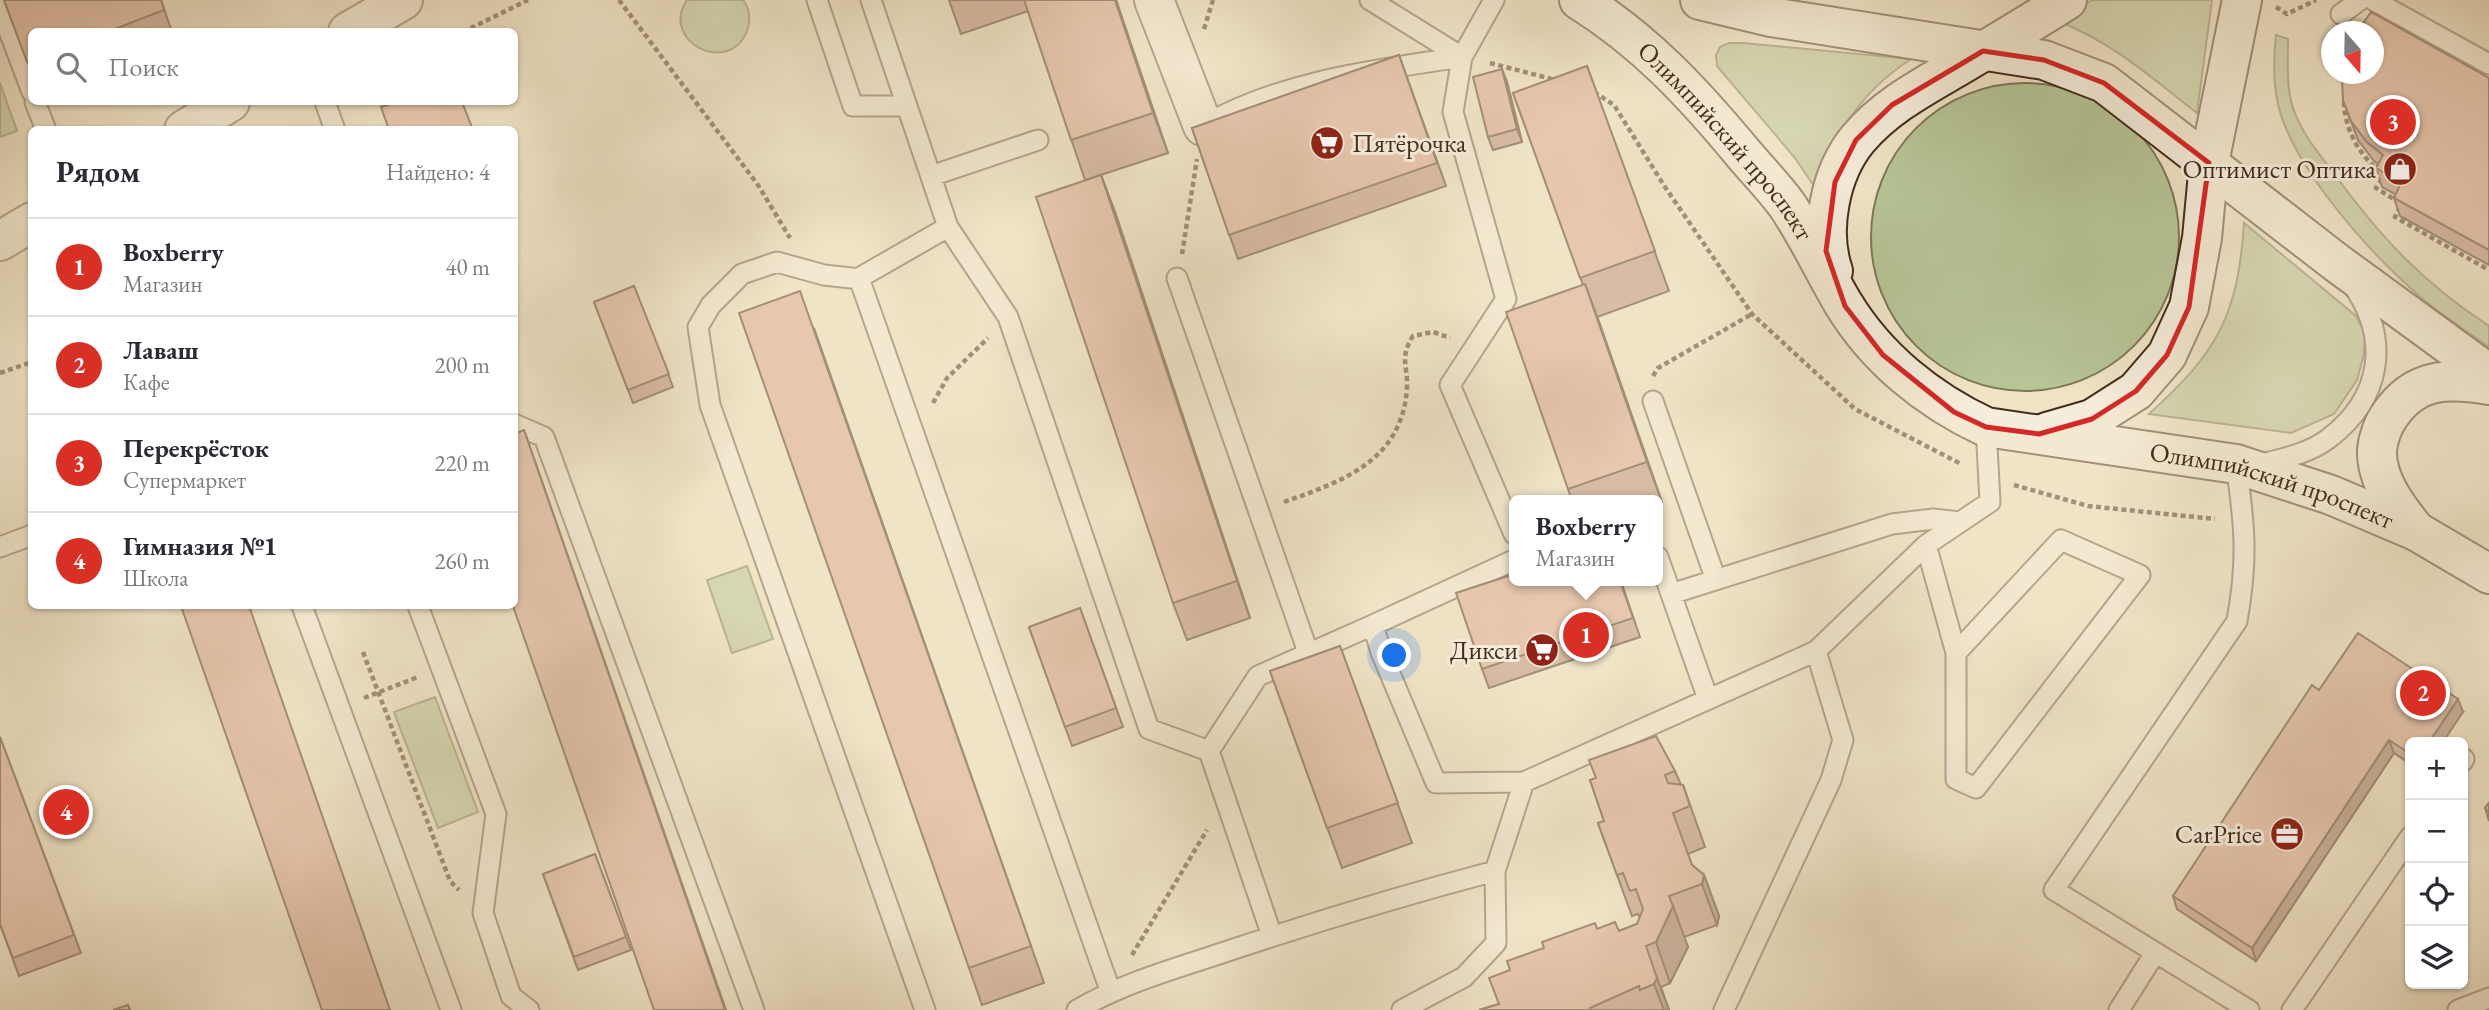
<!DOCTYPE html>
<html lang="ru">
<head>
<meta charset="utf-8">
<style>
	body { margin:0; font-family:"EB Garamond",serif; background:#f2f2f3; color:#2b2b33 }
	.controls { position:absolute; right:21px; bottom:21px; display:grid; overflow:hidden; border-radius:10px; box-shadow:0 2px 5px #0004 }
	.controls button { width:63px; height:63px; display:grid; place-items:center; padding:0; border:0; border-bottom:2px solid #e1e1e2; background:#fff; color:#2b2b33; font:35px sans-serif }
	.compass { position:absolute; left:2321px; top:21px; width:63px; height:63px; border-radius:50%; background:#fff; box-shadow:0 2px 5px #0004; rotate:160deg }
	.you { position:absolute; left:1395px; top:656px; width:24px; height:24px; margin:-18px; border:5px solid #fff; border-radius:50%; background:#1a73e8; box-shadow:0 0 0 10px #1a73e833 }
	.badge { display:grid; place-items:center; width:46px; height:46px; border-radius:50%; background:#d93025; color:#fff; font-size:23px; font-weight:700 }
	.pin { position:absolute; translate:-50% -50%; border:4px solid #fff; box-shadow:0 2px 7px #0006 }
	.popup { position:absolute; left:1509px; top:495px; width:154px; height:91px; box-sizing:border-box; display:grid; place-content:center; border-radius:10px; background:#fff; filter:drop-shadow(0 2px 5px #0005); font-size:23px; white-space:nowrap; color:#7c7c81 }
	.popup b { font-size:26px; color:#2b2b33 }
	.popup::after { content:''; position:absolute; left:50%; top:100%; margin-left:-14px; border:14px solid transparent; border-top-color:#fff }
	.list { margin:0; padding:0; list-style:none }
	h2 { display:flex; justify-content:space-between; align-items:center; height:91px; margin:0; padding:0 28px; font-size:30px }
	h2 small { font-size:23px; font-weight:400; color:#7c7c81 }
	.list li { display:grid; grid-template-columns:46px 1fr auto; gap:21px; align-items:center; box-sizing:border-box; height:98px; padding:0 28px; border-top:2px solid #e1e1e2 }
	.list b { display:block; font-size:26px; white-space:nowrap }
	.list p { margin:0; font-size:23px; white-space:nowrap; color:#7c7c81 }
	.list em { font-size:23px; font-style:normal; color:#7c7c81 }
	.icon { flex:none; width:38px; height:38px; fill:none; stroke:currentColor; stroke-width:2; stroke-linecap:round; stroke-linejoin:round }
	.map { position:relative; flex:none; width:2489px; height:1010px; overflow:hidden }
	.search { position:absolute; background:#fff; box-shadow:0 2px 5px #0004; left:28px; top:28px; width:490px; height:77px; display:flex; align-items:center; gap:18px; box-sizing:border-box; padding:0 24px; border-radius:10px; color:#7c7c81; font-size:26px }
	.panel { position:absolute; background:#fff; box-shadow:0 2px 5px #0004; left:28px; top:126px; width:490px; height:483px; border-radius:10px }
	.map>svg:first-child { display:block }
</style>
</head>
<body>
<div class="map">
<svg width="2489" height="1010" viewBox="0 0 2489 1010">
	<rect width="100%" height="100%" fill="#f0e4c7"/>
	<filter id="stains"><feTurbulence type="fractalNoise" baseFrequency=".00286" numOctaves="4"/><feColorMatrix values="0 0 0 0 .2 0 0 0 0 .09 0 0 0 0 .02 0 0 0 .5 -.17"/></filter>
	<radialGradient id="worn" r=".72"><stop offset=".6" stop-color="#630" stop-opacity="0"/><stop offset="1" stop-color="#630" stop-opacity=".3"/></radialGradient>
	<!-- green -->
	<path fill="#b7c597" stroke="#7e7858" stroke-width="2" d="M687,0H743C750,9 751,21 747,31C729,77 659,41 687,0Z
		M2092,0H2212L2197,113C2149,76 2115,44 2058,21Z
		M2276,35L2288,39C2288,62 2286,86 2293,108C2301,132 2318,153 2333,172C2380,237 2422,282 2489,326V347C2464,329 2438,313 2416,293C2368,251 2288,162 2277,99C2273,79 2274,55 2276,35Z
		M1729,43H1743L1911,59C1859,93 1837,132 1816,189L1795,158L1717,66L1716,55L1720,47Z
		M0,83L17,131L0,137Z
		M1871 237a154 154 0 1 1 308 0a154 154 0 1 1-308 0Z
		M2244,223L2356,316L2365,333L2364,354L2357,380L2334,414L2291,433L2149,414C2218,352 2238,315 2244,223Z
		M747,566L773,639L732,653L707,580Z
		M435,697L478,812L438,828L394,712Z"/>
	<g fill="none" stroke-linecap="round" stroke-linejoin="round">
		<!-- lane casing -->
		<g stroke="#705945" stroke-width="23">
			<path id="lane" d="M817,0L853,106H907
				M871,0L948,227L859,278L1110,990
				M1494,0L1462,57L1453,112L1506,299L1450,385L1514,534
				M2373,0L2489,64
				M0,7L32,92
				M2341,14L2360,0
				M35,102L46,130
				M325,102L335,130
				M1203,126C1281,81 1375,70 1462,57L1370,0
				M931,176L1038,140
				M948,227L1008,317L1149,729L1209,751L1272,936
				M1177,278L1308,652
				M860,279L824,275L777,262L742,274L711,305L698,327L710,405L925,1010
				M1653,401L1716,580
				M514,424L544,437L754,1010
				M2236,464C2245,526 2248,560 2237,621L2054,890L2249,1010
				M2257,465C2281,459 2308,454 2328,439C2382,398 2391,339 2352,284
				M1926,545L1956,653L2061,540L2140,575L1976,788L1956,779V653
				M0,547L32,535
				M1658,557L1708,699
				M1514,560L1373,625L1381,652L1436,783L1524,782
				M1671,594L1892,524L1933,519L1960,522
				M302,606L451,1010
				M418,606L496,814L483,913L511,996L529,1010
				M1209,751L1258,676L1373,625
				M2463,761L2464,759
				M1077,1010C1123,983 1174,969 1225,952C1315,922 1404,895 1495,871L1524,782L1816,651L1926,545L1990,502L1986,427
				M1402,1010L1464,977L1496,943L1495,871
				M1724,1010L1831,780L1843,740L1816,651
				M2119,1010L2155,953
				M2292,1010L2410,837
				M2458,1010L2489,998"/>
		</g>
		<!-- street casing -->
		<g stroke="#705945" stroke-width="42">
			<path id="street" d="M1154,0L1203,126
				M348,32L403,0
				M184,130L230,102
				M0,241L32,222"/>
		</g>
		<!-- secondary casing -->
		<g stroke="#452b1a" stroke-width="42">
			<g id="secondary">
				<path id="s1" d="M1579,0C1645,41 1693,93 1742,152C1757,170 1774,187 1787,205C1808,236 1824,271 1843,303C1876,358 1928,400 1986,427L2236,464L2331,495L2416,531L2489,574"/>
				<path d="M1700,0L1771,17L2044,60L2104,83L2337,263L2489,374"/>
				<path d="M1833,271C1819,230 1830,173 1858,139C1885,107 1921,88 1957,67C1994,45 2031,23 2067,0"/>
				<path d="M2047,432L2092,419L2136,391L2167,355L2189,307L2202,238L2209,163L2242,0"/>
				<path d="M2416,531C2398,509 2376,481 2377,450C2378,439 2383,424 2390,415C2415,378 2447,378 2489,385"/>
			</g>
		</g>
		<!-- path -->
		<path stroke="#452b1a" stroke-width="4.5" stroke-dasharray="5 3.5" stroke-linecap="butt" d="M619,0L758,185L790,238
			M2276,7L2287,14L2316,0
			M1204,29L1213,0
			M463,32L528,0
			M1490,63L1556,80
			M1594,92L1614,105L1665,187L1752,314L1855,409L1961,464
			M2344,102C2345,129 2358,153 2378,170
			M2382,179L2376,188L2397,201
			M2400,207L2395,217L2489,270
			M1182,254L1197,159
			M0,373L32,362
			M1653,376L1658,368L1752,314
			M933,403L947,378L988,338
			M2014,485L2088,506L2215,519
			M1284,502C1343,481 1402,461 1407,388C1408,365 1399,358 1413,336L1433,332L1450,338
			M363,652L450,881L459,890
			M364,698L418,677
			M1132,955L1207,830"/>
		<!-- lane -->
		<use href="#lane" stroke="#f5eddb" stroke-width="19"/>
		<!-- street -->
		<use href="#street" stroke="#f5eddb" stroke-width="38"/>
		<!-- secondary -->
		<use href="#secondary" stroke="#f5eddb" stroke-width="38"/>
	</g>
	<!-- wall -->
	<path fill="#bc8d7d" stroke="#452b1a" stroke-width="2" d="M4,0H161L172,32H32V73Z
		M949,0H1116L1168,153L1085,180L1028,11L961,34Z
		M1399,55L1446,186L1238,259L1192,128Z
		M1587,66L1669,291L1597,317L1662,502L1658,503V500H1572L1568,489L1583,285L1513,93Z
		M2489,78V265L2400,216L2394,198L2395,194L2382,187L2376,168L2378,164L2374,161L2358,140L2343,100Z
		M1507,82L1522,142L1493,150L1488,137Z
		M1101,175L1115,212L1250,618L1187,640L1173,603Z
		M634,286L673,387L633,403L594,302Z
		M814,328L1044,983L982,1005L969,968Z
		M1621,581L1640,637L1489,688L1482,669Z
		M1080,608L1123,727L1072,746L1029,627Z
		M1340,646L1412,843L1342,868L1270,671Z
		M2319,690L2463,712L2410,742V764L2394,753L2256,961L2177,909L2173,896Z
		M0,737L81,953L19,976L0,924Z
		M1675,771L1681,785H1683L1705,847L1688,854L1692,865L1704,875L1719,916L1717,925L1684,937L1688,947L1670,983L1661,987L1669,1010H1479L1499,1004L1510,970L1597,929L1619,931L1637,924L1640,918L1638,914L1632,916L1598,823L1604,821L1590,780Z
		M2489,803V821L2485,808Z
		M595,854L631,950L578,970L543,874Z"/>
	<!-- shaded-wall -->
	<path fill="#997366" stroke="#452b1a" stroke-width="2" d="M1115,0H1116L1168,153L1153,113Z
		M1502,69L1507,82L1522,142L1517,129Z
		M1101,175L1115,212L1250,618L1237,581Z
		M1585,284L1600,324L1662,502L1647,462Z
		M524,430L537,467L726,1010H725Z
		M2458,699L2463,712L2443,742H2429Z
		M2389,740L2394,753L2256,961L2252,948Z
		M1704,875L1719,916L1717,925L1702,884Z
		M1673,906L1688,947L1670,983L1656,942Z
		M1657,978L1669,1010H1664L1654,984Z"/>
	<!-- building -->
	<path fill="#dba491" stroke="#452b1a" stroke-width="2" d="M4,0H161L164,10L107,32H32V60L27,62Z
		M1024,0H1115L1153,113L1071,140Z
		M2371,12L2489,78V250L2394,198L2401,183L2376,168L2383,155L2367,142L2351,121L2343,100L2342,79L2344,74H2374V32H2357Z
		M1399,55L1437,163L1229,235L1192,128Z
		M1587,66L1655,251L1580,278L1513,93Z
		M1502,69L1517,129L1488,137L1473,77Z
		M396,102H462L473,130H389L381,107Z
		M1101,175L1237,581L1173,603L1036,197Z
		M1585,284L1647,462L1568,489L1506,312Z
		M634,286L669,374L628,390L594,302Z
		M800,291L1031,946L969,968L739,313Z
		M524,430L725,1010H654L513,606H514V434Z
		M1514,574V581H1620L1633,618L1482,669L1456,593Z
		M181,606H249L390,1010H322Z
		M1080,608L1116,708L1065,727L1029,627Z
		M2358,633L2458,699L2429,742H2410V754L2389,740L2252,948L2173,896L2312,685L2319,690Z
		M1340,646L1398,803L1327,828L1270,671Z
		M1656,736L1675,771L1665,775L1668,783L1683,785L1690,806L1673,813L1692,865L1704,875L1702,884L1669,896L1673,906L1656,942L1646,946L1657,978L1654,984L1640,990L1639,986L1590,1008L1591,1010H1479L1499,1004L1489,978L1510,970L1507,961L1544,948L1542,942L1595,923L1597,929L1615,922L1619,931L1637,924L1643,909L1636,889L1630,891L1623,873L1617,875L1598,823L1604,821L1590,780L1596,778L1589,760Z
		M0,737L74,935L13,958L0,924Z
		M2489,803V812L2485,808Z
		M595,854L626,937L574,957L543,874Z
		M128,1005L130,1010H113Z"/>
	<!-- marked area -->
	<path d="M0 0H2489V1010H0ZM1983,51L2044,60L2104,83L2209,163L2189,307L2167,355L2136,391L2092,419L2039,434L1986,427L1954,412L1883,355L1845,306L1826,251L1835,182L1856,140L1892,105Z" fill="#f0e4c7" fill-opacity=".55" fill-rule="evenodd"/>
	<path fill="none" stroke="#d62828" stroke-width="5" stroke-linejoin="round" d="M1983,51L2044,60L2104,83L2209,163L2189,307L2167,355L2136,391L2092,419L2039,434L1986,427L1954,412L1883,355L1845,306L1826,251L1835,182L1856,140L1892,105Z"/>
	<!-- icons -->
	<defs>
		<g id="supermarket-disc" transform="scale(1.75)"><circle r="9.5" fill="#8f2418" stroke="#f5eddb"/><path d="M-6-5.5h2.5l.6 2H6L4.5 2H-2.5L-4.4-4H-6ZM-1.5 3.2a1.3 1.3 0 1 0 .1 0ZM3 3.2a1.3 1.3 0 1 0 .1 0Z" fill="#fff"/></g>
		<g id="shop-disc" transform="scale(1.75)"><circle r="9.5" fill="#8f2418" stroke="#f5eddb"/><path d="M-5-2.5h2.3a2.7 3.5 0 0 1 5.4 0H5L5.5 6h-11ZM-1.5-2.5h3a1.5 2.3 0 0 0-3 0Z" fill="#fff"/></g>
		<g id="office-disc" transform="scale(1.75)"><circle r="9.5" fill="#8f2418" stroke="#f5eddb"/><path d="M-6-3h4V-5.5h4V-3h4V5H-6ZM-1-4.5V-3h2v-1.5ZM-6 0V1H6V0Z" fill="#fff"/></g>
	</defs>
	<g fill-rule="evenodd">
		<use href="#supermarket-disc" x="1327" y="143"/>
		<use href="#shop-disc" x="2400" y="169"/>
		<use href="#supermarket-disc" x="1542" y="650"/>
		<use href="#office-disc" x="2287" y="834"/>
	</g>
	<g text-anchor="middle" stroke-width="6" stroke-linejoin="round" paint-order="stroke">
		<!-- poi labels -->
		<g font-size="26" fill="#452b1a" stroke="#f5eddb" text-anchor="end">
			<text x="1352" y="152" text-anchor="start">Пятёрочка</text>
			<text x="2376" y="178">Оптимист Оптика</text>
			<text x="1518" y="659">Дикси</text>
			<text x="2262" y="843">CarPrice</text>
		</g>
		<!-- street labels -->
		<g font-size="26" fill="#452b1a" stroke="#f5eddb">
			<text dy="9" stroke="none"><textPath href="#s1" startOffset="205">Олимпийский проспект</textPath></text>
			<text dy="9" stroke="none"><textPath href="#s1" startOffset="891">Олимпийский проспект</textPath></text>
		</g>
	</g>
	<rect width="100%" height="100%" filter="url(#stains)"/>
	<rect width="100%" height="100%" fill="url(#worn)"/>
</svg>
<div class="controls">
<button>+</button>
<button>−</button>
<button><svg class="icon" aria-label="locate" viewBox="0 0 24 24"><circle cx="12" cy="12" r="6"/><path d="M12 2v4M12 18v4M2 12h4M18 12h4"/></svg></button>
<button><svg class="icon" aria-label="layers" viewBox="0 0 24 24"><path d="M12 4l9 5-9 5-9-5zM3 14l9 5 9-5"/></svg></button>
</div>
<svg class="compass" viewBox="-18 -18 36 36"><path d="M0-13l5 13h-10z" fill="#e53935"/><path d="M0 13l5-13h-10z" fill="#7c7c81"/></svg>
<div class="you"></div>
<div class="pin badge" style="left:1586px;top:635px">1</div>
<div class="popup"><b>Boxberry</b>Магазин</div>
<div class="pin badge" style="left:2423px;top:693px">2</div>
<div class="pin badge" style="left:2393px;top:122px">3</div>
<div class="pin badge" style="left:66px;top:812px">4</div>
<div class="search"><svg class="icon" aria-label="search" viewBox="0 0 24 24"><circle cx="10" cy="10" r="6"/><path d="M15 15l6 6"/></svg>Поиск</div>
<section class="panel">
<h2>Рядом<small>Найдено: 4</small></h2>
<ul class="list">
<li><span class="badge">1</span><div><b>Boxberry</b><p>Магазин</p></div><em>40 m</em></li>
<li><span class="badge">2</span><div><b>Лаваш</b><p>Кафе</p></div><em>200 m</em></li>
<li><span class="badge">3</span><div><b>Перекрёсток</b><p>Супермаркет</p></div><em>220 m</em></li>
<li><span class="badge">4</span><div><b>Гимназия №1</b><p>Школа</p></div><em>260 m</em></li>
</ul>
</section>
</div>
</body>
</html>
